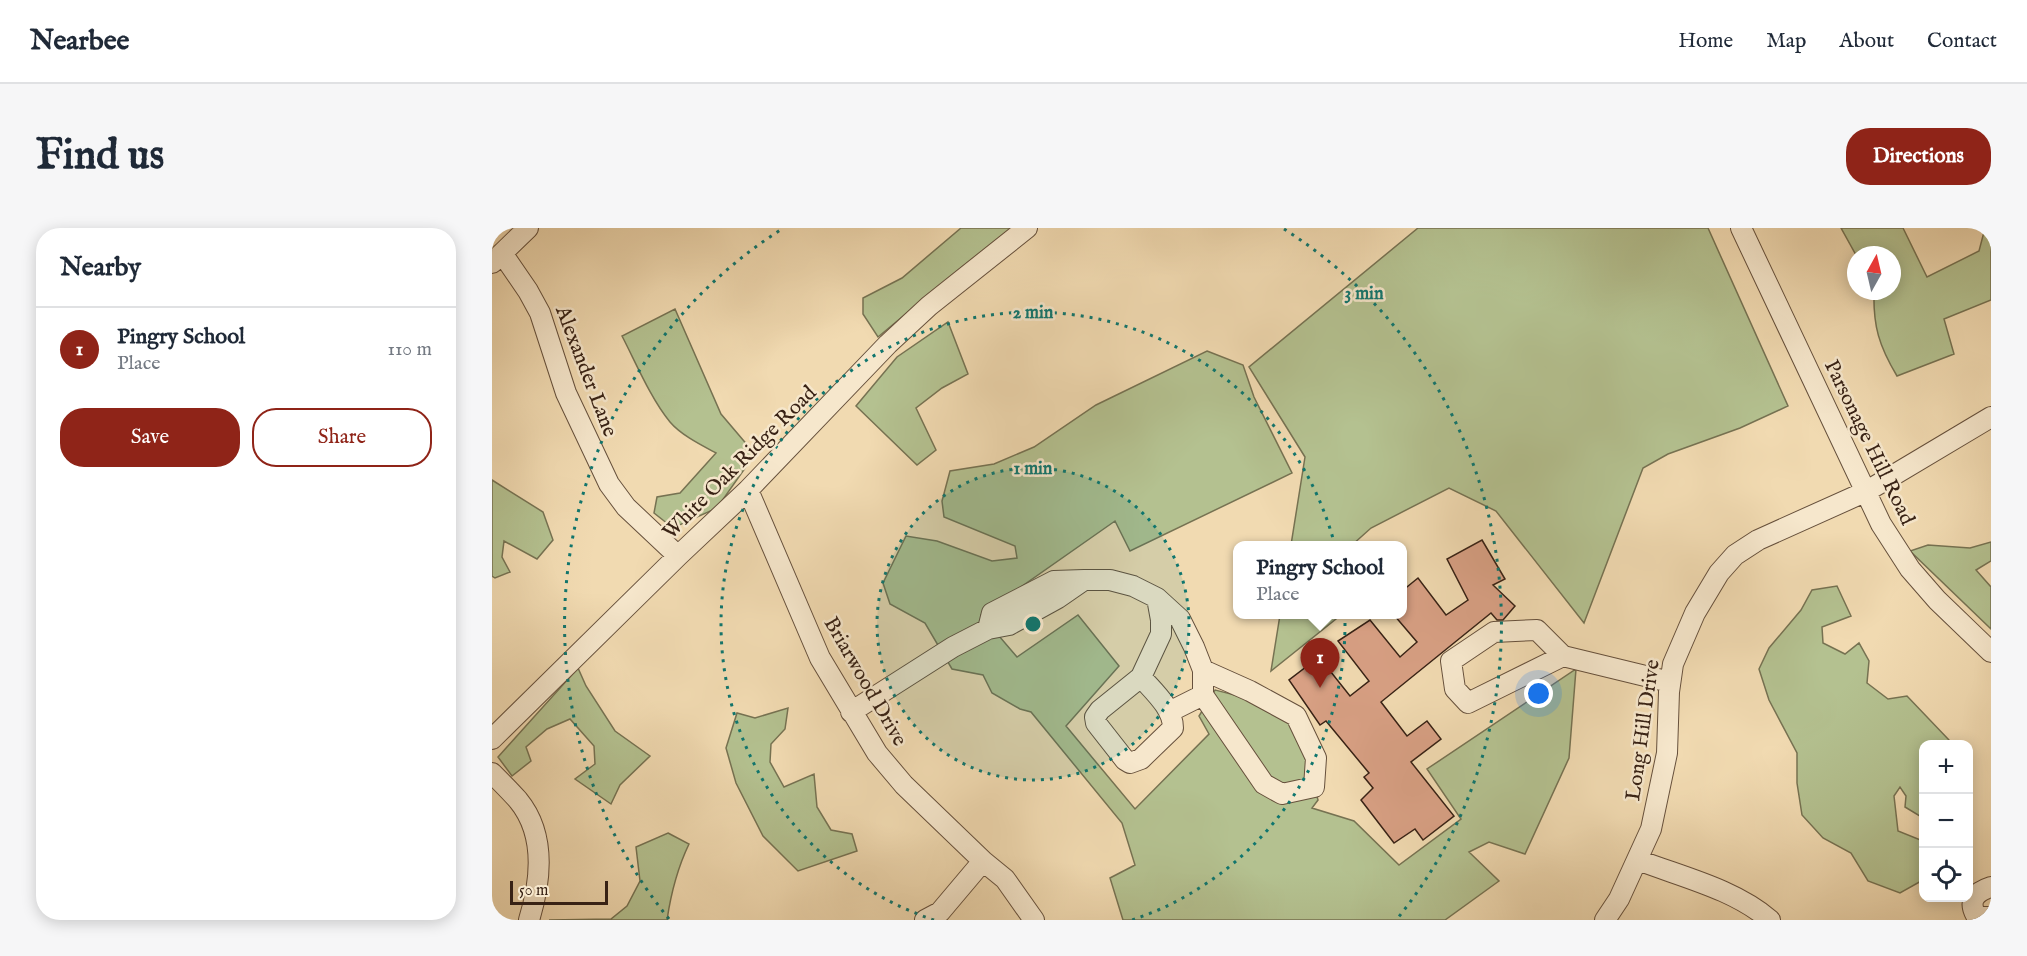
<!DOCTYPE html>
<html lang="en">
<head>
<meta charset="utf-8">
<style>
	body { margin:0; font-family:"IM FELL English",serif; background:#f6f6f7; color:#1f2937 }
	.controls { position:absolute; right:18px; bottom:18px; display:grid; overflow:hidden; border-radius:12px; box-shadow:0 3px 15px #0003 }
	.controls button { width:54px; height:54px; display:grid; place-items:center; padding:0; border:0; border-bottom:2px solid #e0e1e3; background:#fff; color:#1f2937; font:30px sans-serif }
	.compass { position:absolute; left:1355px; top:18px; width:54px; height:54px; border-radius:50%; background:#fff; box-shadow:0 3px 15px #0003; rotate:8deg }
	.scale { position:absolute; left:18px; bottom:15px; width:98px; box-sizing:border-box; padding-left:6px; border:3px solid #382215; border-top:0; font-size:16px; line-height:21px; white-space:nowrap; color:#382215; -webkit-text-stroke:4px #f6e7cc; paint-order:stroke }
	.you { position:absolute; left:1047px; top:466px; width:21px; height:21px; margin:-15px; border:4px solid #fff; border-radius:50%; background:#1a73e8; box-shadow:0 0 0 9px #1a73e833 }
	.badge { display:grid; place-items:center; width:39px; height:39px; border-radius:50%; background:#8f2418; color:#fff; font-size:20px; font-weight:700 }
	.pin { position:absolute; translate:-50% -50px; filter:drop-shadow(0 2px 3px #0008) }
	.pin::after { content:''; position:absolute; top:32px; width:21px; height:18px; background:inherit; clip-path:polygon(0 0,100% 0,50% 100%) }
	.popup { position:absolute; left:741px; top:313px; width:174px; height:78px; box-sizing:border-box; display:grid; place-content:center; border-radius:12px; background:#fff; filter:drop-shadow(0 2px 4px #0005); font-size:20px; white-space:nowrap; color:#747a83 }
	.popup b { font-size:22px; color:#1f2937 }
	.popup::after { content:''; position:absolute; left:50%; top:100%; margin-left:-12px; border:12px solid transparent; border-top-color:#fff }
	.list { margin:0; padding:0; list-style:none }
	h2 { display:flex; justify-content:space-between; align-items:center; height:78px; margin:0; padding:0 24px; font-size:26px }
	h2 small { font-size:20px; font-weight:400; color:#747a83 }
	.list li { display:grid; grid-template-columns:39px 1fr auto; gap:18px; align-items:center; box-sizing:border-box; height:84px; padding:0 24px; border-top:2px solid #e0e1e3 }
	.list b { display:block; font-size:22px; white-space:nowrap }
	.list p { margin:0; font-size:20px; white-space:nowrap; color:#747a83 }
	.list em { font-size:20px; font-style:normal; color:#747a83 }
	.actions { display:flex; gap:12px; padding:18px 24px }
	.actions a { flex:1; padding:14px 0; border:2px solid #8f2418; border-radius:24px; text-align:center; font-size:21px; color:#8f2418 }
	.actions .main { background:#8f2418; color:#fff }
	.icon { flex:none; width:33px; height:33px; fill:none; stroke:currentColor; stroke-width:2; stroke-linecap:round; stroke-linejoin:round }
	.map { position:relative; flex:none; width:1499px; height:692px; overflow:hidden; border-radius:24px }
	header { display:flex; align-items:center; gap:36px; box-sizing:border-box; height:84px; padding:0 30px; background:#fff; border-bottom:2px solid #e0e1e3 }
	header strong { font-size:28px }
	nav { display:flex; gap:33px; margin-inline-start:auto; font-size:21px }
	.intro { display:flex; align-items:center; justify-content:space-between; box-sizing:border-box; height:144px; padding:0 36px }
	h1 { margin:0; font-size:42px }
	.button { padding:15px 27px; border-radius:24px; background:#8f2418; color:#fff; font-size:21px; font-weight:700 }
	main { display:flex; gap:36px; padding:0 36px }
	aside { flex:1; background:#fff; border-radius:24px; box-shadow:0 3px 15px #0003 }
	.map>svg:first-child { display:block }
</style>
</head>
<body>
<header>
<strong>Nearbee</strong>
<nav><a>Home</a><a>Map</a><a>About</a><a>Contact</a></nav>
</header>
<div class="intro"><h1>Find us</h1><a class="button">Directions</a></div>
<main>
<aside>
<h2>Nearby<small></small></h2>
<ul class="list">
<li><span class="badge">1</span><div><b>Pingry School</b><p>Place</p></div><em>110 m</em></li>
</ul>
<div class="actions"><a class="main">Save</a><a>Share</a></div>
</aside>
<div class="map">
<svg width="1499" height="692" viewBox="0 0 1499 692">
	<rect width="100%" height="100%" fill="#f1dab1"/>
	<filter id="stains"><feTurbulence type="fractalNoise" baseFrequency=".00333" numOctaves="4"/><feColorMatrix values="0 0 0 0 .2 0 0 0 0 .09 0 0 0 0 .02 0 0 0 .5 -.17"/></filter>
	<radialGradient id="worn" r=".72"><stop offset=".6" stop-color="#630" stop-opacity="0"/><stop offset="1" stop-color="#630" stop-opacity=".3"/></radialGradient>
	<!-- green -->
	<path fill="#b4c190" stroke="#767252" stroke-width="1.5" d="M469,0H523L470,39L386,109L371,86V70L410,50Z
		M926,0H1216L1296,178L1248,200L1176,226L1151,240L1092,395L1004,283L957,260L879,300L860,317H799L813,229L757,139Z
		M1349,0H1411L1435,49L1487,23L1493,0H1499V72L1452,91L1462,126L1405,148C1387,118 1381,98 1382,63H1400V27H1364Z
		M183,81L229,186L263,226L225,280L181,300L162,285L165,269L188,265L224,225C209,217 189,207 178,194C159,171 144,135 130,108Z
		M456,94L476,146L450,160L424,180L444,222L425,237L364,178L405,129Z
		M715,123L751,137L762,169L800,245L638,323L623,293L489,387L525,429L586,387L627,438L574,498L643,581L717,506L707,488L723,462C747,468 772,474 792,490C808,503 820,552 826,572L820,580L862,593L907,637L969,591L935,541L1084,441L1077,530L1033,626L997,614L977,624L1007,653L953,692H631L618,650L643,637L630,595L539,484L528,481L500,465L491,447L460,441L433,395L398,376L391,355L414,308L445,313L500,333L525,330L523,318L452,289L450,273L458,243L502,236L542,219L604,177Z
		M0,252L51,284L61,312L45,331L12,313L10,329L18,344L3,350L0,348Z
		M1499,314V333L1484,342L1499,359V401L1418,323L1436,317L1478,320Z
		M1345,358L1359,388L1330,399L1331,415L1353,426L1367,415L1377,433L1375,455L1396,471L1415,468L1457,512V516H1432L1431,590L1413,579L1414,568L1408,559L1402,568L1406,603L1431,613V652L1408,665L1376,653L1359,625L1331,610L1310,587L1305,555V525L1277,472L1267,441L1277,420L1309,382L1320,362Z
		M788,387V386L849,387L779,443Z
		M86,440L94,458L123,503L158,528L128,557L119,576L83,551L103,536L102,518L78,491L55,501L34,519L39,533L20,548L6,529Z
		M296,480L293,501L279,516L278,534L292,559L322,546L325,579L339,602L360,606L365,623L306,643L271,608L244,555L234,520L245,485L263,490Z
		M176,605L197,616C185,641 179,665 175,692H57L119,691L135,678L148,653L144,619Z"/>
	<!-- building -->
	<path fill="#d8a084" stroke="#382215" stroke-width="1.5" d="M990,312L1013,351L1001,357L1023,378L1011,392H1005L999,385L889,474L915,508L935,493L949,511L919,534L962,588L931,612L923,601L902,615L869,572L881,560L872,549L877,545L834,493L828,497L797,452L827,429L858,468L877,453L846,413L878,392L908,429L925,414L902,387H910V363L926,350L954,387L976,372L955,331Z"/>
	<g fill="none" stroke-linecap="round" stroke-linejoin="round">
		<!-- minor casing -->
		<g stroke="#66503c" stroke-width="22">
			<path id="minor" d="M1249,0L1389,296L1418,341L1445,372L1499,424
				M10,25L36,63L48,85L74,165L117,256L134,279L186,328
				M0,35L36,0
				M256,262L328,430L385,525L412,557L491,633L513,651L542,692
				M592,352H618L641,358L665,370L688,391L702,419L711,442V467L772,556L790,566L822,559L824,530L804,488L758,463L711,442
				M1071,428L976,475L963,461L959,433L1002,404L1045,402L1071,428L1178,454
				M649,449C662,464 681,480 681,500L649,531L638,535L633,532L604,495L603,489L608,482L649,449L669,406V392L665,370
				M359,484L461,419L496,401L517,397L566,370L592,352L562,353L500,385L496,401
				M677,484L711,467
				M0,511L186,328L256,262L396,116L437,78L535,0
				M0,545C9,554 18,563 26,572C54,606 49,653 37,692
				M1146,632C1190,649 1242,661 1278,692
				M1499,659C1483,664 1475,673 1485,689H1499
				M433,692L448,684L491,633
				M1113,692L1127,671L1159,601L1175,525L1177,464L1181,436L1203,385L1227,345L1243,327L1266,312L1375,263L1499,189"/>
		</g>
		<!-- minor -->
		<use href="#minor" stroke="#f6e7cc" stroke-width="20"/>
	</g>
	<!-- distance rings -->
	<circle cx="541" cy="396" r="156" fill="#0f766e" fill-opacity=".12"/>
	<g fill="none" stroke="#0f766e" stroke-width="3" stroke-dasharray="3 6">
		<circle cx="541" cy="396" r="156"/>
		<path d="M442 692A312 312 0 1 1 640 692"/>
		<path d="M177 691A468 468 0 0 1 290 1M792 1A468 468 0 0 1 905 691"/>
	</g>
	<g text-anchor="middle" stroke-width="5" stroke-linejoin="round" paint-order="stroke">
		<!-- street labels -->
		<g font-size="21" fill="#382215" stroke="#f6e7cc">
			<text transform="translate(95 143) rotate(69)" y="7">Alexander Lane</text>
			<text transform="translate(1378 214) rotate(64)" y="7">Parsonage Hill Road</text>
			<text transform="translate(247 234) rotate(-45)" y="7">White Oak Ridge Road</text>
			<text transform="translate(374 453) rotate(60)" y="7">Briarwood Drive</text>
			<text transform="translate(1150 502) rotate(-82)" y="7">Long Hill Drive</text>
		</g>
	</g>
	<circle cx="541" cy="396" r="9" fill="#0f766e" stroke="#f6e7cc" stroke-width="3"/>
	<g font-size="18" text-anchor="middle" font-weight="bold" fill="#0f766e" stroke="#f6e7cc" stroke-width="5" stroke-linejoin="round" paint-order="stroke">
		<text x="872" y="71">3 min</text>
		<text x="541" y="90">2 min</text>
		<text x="541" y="246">1 min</text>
	</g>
	<rect width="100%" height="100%" filter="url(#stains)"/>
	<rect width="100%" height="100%" fill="url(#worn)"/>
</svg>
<div class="controls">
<button>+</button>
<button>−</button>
<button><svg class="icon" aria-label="locate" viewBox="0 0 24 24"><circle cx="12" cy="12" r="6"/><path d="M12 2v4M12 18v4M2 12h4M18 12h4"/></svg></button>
</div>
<svg class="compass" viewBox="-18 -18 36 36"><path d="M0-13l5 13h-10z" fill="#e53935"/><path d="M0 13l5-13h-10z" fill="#747a83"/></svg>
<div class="scale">50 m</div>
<div class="you"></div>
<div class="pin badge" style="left:828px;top:460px">1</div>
<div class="popup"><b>Pingry School</b>Place</div>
</div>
</main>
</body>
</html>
